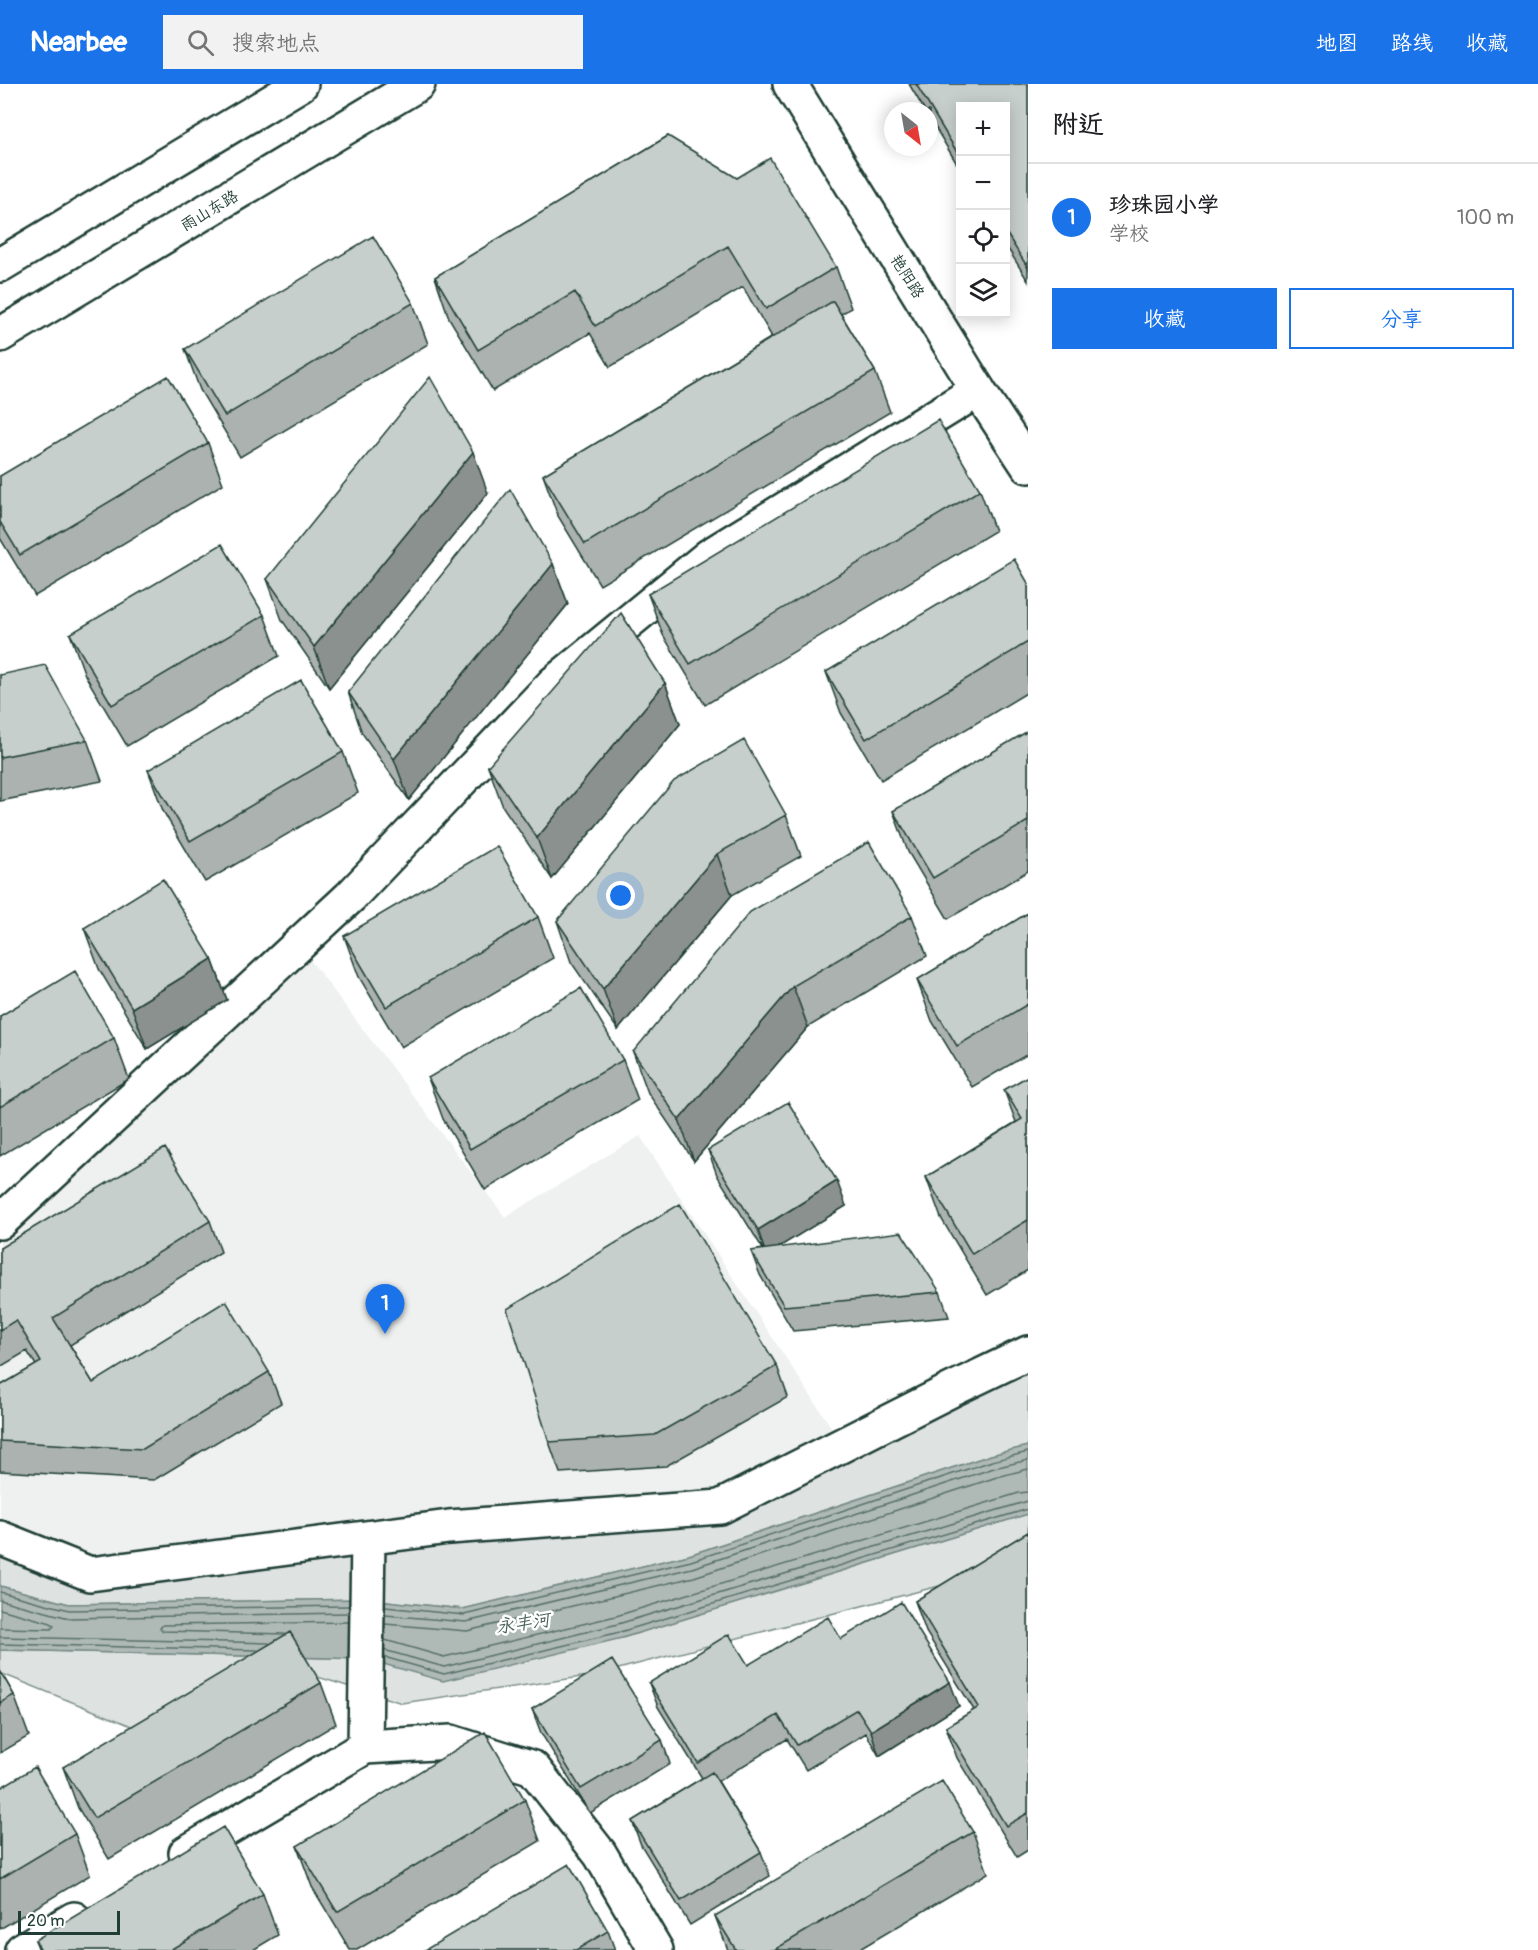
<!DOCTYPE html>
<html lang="zh">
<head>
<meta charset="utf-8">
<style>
	body { margin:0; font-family:Pangolin,"LXGW WenKai TC",sans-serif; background:#f2f2f2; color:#202124 }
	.controls { position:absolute; right:18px; top:18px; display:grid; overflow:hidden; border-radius:0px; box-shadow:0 3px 15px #0003 }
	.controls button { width:54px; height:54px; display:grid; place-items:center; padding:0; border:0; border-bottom:2px solid #e0e0e0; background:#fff; color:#202124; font:30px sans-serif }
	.compass { position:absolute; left:884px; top:18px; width:54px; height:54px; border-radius:50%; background:#fff; box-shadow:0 3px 15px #0003; rotate:149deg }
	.scale { position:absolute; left:18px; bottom:15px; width:102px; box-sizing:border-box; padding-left:6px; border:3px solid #1f3d34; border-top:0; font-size:16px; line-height:21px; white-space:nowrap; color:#1f3d34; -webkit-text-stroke:4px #fff; paint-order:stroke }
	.you { position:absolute; left:621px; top:812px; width:21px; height:21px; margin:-15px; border:4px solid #fff; border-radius:50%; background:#1a73e8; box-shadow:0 0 0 9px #1a73e833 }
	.badge { display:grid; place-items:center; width:39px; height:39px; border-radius:50%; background:#1a73e8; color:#fff; font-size:20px; font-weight:700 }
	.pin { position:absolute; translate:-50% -50px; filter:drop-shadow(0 2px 3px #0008) }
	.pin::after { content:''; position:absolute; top:32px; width:21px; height:18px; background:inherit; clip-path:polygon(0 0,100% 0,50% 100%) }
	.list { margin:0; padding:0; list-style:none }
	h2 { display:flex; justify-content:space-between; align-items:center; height:78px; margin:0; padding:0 24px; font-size:26px }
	h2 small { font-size:20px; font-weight:400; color:#757577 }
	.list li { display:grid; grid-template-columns:39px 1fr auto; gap:18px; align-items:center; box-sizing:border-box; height:108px; padding:0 24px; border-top:2px solid #e0e0e0 }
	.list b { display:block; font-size:22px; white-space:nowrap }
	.list p { margin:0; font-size:20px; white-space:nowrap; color:#757577 }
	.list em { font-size:20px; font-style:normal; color:#757577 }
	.actions { display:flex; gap:12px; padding:18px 24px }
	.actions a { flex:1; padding:14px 0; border:2px solid #1a73e8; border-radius:0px; text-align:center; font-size:21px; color:#1a73e8 }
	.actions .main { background:#1a73e8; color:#fff }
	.icon { flex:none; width:33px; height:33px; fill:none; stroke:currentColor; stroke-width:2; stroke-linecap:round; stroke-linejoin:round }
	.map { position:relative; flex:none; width:1028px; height:1866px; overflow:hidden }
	header { display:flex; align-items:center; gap:36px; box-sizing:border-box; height:84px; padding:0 30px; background:#1a73e8; color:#fff }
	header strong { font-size:28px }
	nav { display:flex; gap:33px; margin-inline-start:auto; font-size:21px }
	.search { width:420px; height:54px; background:#f2f2f2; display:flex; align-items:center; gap:15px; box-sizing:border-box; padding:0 21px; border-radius:0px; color:#757577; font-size:22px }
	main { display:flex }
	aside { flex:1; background:#fff }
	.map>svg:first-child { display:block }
</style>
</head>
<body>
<header>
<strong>Nearbee</strong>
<div class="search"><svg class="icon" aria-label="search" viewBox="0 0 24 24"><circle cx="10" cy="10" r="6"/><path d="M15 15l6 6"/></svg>搜索地点</div>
<nav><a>地图</a><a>路线</a><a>收藏</a></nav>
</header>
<main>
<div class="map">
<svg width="1028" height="1866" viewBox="0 0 1028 1866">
	<rect width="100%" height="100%" fill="#fff"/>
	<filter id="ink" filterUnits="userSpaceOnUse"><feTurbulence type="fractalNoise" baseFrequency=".0167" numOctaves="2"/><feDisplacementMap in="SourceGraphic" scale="12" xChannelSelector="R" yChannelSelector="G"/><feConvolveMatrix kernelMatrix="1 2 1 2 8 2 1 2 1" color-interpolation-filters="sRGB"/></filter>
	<g filter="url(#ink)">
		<!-- built -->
		<path fill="#eef1f0" d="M299,861L505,1133L640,1052L843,1361L720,1423L87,1490L0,1454V1138Z"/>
		<!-- green -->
		<path fill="#dee3e2" stroke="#7e908b" stroke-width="1.5" d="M1028,1269V1362L991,1371L689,1471L463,1525L367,1515L69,1520L0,1502V1453L90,1490L720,1423Z
			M1028,1430V1479L595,1591L402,1619L305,1589L134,1643L0,1589V1566L366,1575L622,1554Z"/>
		<!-- water -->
		<path fill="#afbab7" stroke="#758883" stroke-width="1.5" d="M1028,1362V1430L622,1554L443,1597L366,1575L0,1566V1502L69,1520L367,1515L463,1525L689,1471L991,1371Z"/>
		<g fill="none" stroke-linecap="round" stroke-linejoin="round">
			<!-- shore -->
			<path stroke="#596f68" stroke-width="1.5" d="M0,1508L69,1526L349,1522
				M0,1516L69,1534L349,1529
				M385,1523L464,1531L691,1477L992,1377L1028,1368
				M0,1525L51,1539L54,1542L51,1545L0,1544
				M385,1531L466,1538L692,1484L994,1384L1028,1376
				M385,1540L467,1547L694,1493L997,1393L1028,1385
				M284,1550L163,1547L160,1544L163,1541L349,1538
				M0,1553L269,1559
				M385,1556L444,1573L616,1532L1019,1409L1028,1408
				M0,1560L257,1566
				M384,1566L444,1583L618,1540L1028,1417
				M384,1573L444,1590L620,1548L1028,1425"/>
			<!-- street casing -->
			<g stroke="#1f3d34" stroke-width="38">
				<path id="street" d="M0,1138L350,813L554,599L709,472L978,306
					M0,1454L90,1490L449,1443L720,1423L951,1306L1028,1269
					M365,1663L451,1658L533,1684L600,1770L656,1866
					M186,1769L365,1663L368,1454
					M22,1866L74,1835"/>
			</g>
			<!-- secondary casing -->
			<g stroke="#1f3d34" stroke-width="38">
				<path id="secondary" d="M790,0L978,306L1028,382"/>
			</g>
			<!-- primary casing -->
			<g stroke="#1f3d34" stroke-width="38">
				<path id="primary" d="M0,181L301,0
					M0,251L418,0"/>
			</g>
			<!-- street -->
			<use href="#street" stroke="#fff" stroke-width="33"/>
			<!-- secondary -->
			<use href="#secondary" stroke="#fff" stroke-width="33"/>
			<!-- primary -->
			<use href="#primary" stroke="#fff" stroke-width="33"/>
		</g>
		<!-- wall -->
		<path fill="#abb2af" stroke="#1f3d34" stroke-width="1.5" d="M909,0H1028V197L1005,160V22H960V85L929,33V27H925Z
			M668,52L836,183L851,224L841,230L875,287L890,328L600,501L558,432L543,391L772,253L743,203L610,283L590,249L493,307L449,234L435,193Z
			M413,219L428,260L240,373L200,306L185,265Z
			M208,359L223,400L35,512L0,454V392Z
			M980,406L995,447L705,621L663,551L648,510Z
			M488,409L329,604L282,536L267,495Z
			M553,480L568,520L409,716L362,649L348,608Z
			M1028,499V608L881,696L841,629L826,588Z
			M264,531L279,572L127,662L85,591L70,550Z
			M0,591L87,656L102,697L0,717Z
			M665,599L680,640L552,795L503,723L488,682Z
			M1028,647V787L948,835L908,768L893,727Z
			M343,668L358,709L205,798L163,727L148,686Z
			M786,731L801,772L732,811L618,946L571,878L557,837Z
			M1028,829V970L972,1003L932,937L917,896Z
			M912,832L927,872L808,943L694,1077L648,1009L633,968Z
			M538,833L553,874L401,963L359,893L344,852Z
			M84,844L212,875L227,916L147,965L99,885Z
			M0,932L114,954L129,995L0,1072Z
			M623,976L638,1016L485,1106L443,1035L428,994Z
			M1028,992V1186L987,1211L941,1134L926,1093L1016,1038L1004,1006Z
			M708,1066L846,1122L778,1163L940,1208L949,1233L793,1247L760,1191L751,1167L763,1165L717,1091Z
			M210,1137L221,1168L70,1261L93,1299L269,1288L281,1319L154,1396L0,1387V1302L36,1281L27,1267L0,1283V1164Z
			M777,1282L788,1313L666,1382L560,1389L549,1358Z
			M1028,1448V1766L1017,1773L957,1674L946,1643L974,1626L926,1548L915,1517Z
			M841,1555L959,1622L879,1672L866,1649L806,1686L787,1655L718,1697L761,1768L770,1792L690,1841L641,1761L632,1737L702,1694L658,1623L649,1599L748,1581Z
			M0,1587L14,1611L29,1652L0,1669Z
			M321,1599L336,1640L109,1775L78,1724L63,1683Z
			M532,1625L662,1656L670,1680L590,1729L541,1649Z
			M0,1704L75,1750L90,1791L0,1845Z
			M525,1716L540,1757L357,1866H350L312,1803L297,1762Z
			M973,1748L988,1789L858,1866H728L715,1832Z
			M263,1810L278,1851L253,1866H39L35,1856Z
			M608,1847L615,1866H425Z"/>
		<!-- shaded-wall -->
		<path fill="#8b918f" stroke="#1f3d34" stroke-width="1.5" d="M473,368L488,409L329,604L314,563Z
			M553,480L568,520L409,716L394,675Z
			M665,599L680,640L552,795L537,754Z
			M717,770L732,811L618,946L603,905Z
			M212,875L227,916L147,965L132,924Z
			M793,902L808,943L694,1077L679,1036Z
			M837,1097L846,1122L766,1171L758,1146Z
			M950,1598L959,1622L879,1672L871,1647Z"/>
		<!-- building -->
		<path fill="#c7cfcc" stroke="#1f3d34" stroke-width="1.5" d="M916,0H1028V184L1005,147V22H960V73Z
			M668,52L737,94L770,74L836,183L766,225L728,162L595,242L575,208L478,266L435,193Z
			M373,152L413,219L225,332L185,265Z
			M833,217L875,287L585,460L543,391Z
			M168,292L208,359L20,471L0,438V392Z
			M430,293L473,368L314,563L267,495Z
			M938,336L980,406L690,580L648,510Z
			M510,405L553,480L394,675L348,608Z
			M222,460L264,531L112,621L70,550Z
			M1014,475L1028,499V558L866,655L826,588Z
			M621,529L665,599L537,754L488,682Z
			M45,581L87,656L0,673V591Z
			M301,596L343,668L190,757L148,686Z
			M1028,647V737L933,794L893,727Z
			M744,656L786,731L717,770L603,905L557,837L674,697Z
			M869,758L912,832L793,902L679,1036L633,968L750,828Z
			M497,762L538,833L386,923L344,852Z
			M163,795L212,875L132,924L84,844Z
			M1028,829V920L957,962L917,896Z
			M75,887L114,954L0,1023V932Z
			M581,904L623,976L470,1065L428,994Z
			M1028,992V1136L972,1170L926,1093L1022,1035L1004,1006Z
			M788,1018L837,1097L758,1146L708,1066Z
			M165,1064L210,1137L53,1234L93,1299L226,1217L269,1288L143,1365L0,1357V1302L41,1278L16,1236L0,1246V1164Z
			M680,1120L777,1282L655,1351L549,1358L507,1225Z
			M901,1148L940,1208L784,1222L751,1167Z
			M1028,1448V1729L1006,1742L946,1643L979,1623L915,1517Z
			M901,1518L950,1598L871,1647L857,1625L797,1661L778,1631L698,1679L649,1599L729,1550L748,1581L828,1533L841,1555Z
			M290,1548L321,1599L94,1734L63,1683Z
			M612,1576L662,1656L581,1705L532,1625Z
			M0,1587L14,1611L0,1619Z
			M485,1648L525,1716L337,1828L297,1762Z
			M35,1683L75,1750L0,1795V1704Z
			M712,1688L761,1768L681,1817L632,1737Z
			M942,1697L973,1748L774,1866H736L715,1832Z
			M223,1743L263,1810L170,1866H41L35,1856Z
			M569,1780L608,1847L576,1866H425Z"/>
	</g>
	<g text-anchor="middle" stroke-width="5" stroke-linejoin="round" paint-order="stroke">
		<!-- street labels -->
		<g font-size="16" fill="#1f3d34" stroke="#fff">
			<text transform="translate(209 126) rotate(-31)" y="6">雨山东路</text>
			<text transform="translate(908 192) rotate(58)" y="6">艳阳路</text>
		</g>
		<!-- water labels -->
		<g font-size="18" font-style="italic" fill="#4a625b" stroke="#fff">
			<text transform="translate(523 1539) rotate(-8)" y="6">永丰河</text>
		</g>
	</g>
</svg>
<div class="controls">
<button>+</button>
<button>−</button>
<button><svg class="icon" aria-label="locate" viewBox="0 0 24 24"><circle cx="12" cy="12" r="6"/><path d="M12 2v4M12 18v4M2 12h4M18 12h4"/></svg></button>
<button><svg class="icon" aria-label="layers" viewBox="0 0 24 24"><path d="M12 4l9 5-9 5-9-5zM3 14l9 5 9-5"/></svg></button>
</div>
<svg class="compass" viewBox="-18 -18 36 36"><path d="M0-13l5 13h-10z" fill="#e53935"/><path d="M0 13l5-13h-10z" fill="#757577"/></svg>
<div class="scale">20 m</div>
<div class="you"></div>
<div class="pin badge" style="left:385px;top:1250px">1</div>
</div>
<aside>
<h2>附近<small></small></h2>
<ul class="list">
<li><span class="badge">1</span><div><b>珍珠园小学</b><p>学校</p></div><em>100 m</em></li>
</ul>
<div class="actions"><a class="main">收藏</a><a>分享</a></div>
</aside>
</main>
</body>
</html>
